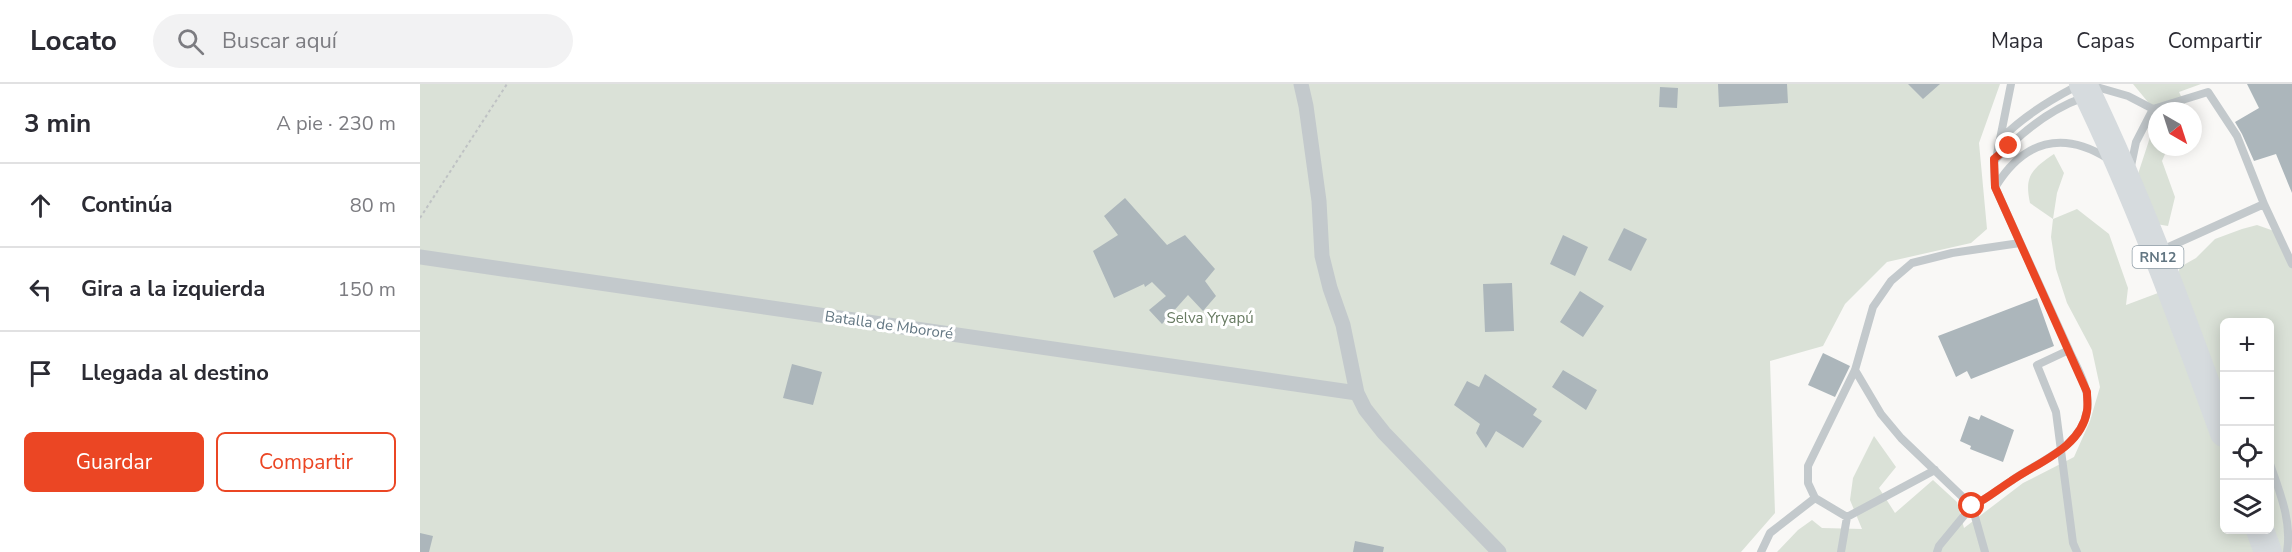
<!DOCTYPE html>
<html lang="es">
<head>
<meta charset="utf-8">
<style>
	body { margin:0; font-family:"Nunito Sans",sans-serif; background:#f2f2f3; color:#2b2b33 }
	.controls { position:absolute; right:18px; bottom:18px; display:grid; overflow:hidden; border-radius:9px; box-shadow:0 3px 15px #0003 }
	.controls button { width:54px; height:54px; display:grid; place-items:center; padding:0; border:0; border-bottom:2px solid #e1e1e2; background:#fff; color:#2b2b33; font:30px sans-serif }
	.compass { position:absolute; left:1728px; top:18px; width:54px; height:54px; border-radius:50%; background:#fff; box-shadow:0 3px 15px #0003; rotate:141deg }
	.stop { position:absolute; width:18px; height:18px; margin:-14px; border:4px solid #eb4624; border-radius:50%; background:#fff }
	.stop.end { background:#eb4624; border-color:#fff; box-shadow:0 2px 6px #0008 }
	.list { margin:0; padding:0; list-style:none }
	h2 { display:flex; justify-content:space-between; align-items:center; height:78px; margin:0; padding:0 24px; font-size:26px }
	h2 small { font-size:20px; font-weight:400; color:#7c7c81 }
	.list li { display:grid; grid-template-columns:39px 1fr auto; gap:18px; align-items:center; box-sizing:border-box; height:84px; padding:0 24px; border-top:2px solid #e1e1e2 }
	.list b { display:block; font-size:22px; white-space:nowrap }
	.list em { font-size:20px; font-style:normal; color:#7c7c81 }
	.actions { display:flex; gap:12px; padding:18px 24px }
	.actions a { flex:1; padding:14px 0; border:2px solid #eb4624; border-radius:9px; text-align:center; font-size:21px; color:#eb4624 }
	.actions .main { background:#eb4624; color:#fff }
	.icon { flex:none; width:33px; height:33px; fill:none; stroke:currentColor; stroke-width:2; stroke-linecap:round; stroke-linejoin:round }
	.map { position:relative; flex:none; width:1872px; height:468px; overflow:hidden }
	header { display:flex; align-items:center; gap:36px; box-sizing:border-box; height:84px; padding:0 30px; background:#fff; border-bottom:2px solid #e1e1e2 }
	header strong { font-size:28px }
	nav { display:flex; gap:33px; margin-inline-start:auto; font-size:21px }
	.search { width:420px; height:54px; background:#f2f2f3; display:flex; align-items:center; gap:15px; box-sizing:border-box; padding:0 21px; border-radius:33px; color:#7c7c81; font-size:22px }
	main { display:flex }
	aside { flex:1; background:#fff }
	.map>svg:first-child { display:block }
</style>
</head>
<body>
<header>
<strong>Locato</strong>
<div class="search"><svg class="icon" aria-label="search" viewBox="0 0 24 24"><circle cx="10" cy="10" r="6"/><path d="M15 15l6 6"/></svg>Buscar aquí</div>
<nav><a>Mapa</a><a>Capas</a><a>Compartir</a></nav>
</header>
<main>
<aside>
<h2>3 min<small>A pie · 230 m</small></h2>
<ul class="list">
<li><svg class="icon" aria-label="ahead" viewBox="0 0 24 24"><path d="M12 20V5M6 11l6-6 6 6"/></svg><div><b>Continúa</b></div><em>80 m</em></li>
<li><svg class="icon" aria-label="left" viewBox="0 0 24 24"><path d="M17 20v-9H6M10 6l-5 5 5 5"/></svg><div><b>Gira a la izquierda</b></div><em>150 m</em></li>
<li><svg class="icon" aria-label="arrive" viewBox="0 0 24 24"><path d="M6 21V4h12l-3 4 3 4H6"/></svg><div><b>Llegada al destino</b></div></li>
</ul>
<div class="actions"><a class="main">Guardar</a><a>Compartir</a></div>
</aside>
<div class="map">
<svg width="1872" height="468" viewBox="0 0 1872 468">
	<rect width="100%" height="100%" fill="#f9f8f6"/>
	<!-- green -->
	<path fill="#dae1d7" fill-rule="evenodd" d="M0,0H1580L1559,59L1567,145L1551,159L1467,178L1425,220L1403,262L1350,277L1355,429L1321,468H0Z
		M1713,0H1781L1759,8L1768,27H1737V29Z
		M1737,32V63H1748L1742,77L1755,113L1748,142L1736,140L1718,90Z
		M1634,70L1644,89L1637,109L1633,135L1657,125L1689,150L1708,204L1706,221L1754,203L1760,183L1776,174L1795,155L1822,145L1837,141L1857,148L1872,174V468H1357L1378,446L1392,436L1402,444L1442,445L1430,416L1433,394L1454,352L1476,383L1459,404L1475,429L1513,396L1537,418L1544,444L1603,399L1654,373L1670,337L1680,303L1672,266L1647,219L1636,185L1631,153L1633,135L1610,119C1604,92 1612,85 1634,70ZM1804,238H1850V446H1804Z"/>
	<!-- building -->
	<path fill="#acb6bb" d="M1298,0H1367L1368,19L1299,23Z
		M1488,0H1520L1503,15Z
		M1827,0H1872V109L1856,70L1834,77L1822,50L1815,38L1839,24Z
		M1240,3L1258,4L1257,24L1239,23Z
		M705,114L747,161L765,151L795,185L785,197L796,212L783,227L768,211L742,240L729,226L746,212L732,198L725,203L724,200L694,214L673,167L698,151L684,132Z
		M1204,144L1227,155L1211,187L1188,176Z
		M1143,151L1168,163L1155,192L1130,180Z
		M1092,199L1094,247L1065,248L1063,200Z
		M1160,207L1184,222L1163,253L1140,238Z
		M1617,214L1634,262L1551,295L1547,287L1536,293L1518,252Z
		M1403,269L1430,282L1415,313L1388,301Z
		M372,280L402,288L393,321L363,314Z
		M1143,286L1177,306L1166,326L1132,303Z
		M1065,290L1117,325L1113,331L1122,337L1103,364L1076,347L1066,364L1056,349L1060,340L1034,321L1047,297L1059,303Z
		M1561,331L1594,346L1583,378L1550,365L1551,362L1540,357L1549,332L1559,336Z
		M0,449L13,452L9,468H0Z
		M935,457L964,463L963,468H933Z"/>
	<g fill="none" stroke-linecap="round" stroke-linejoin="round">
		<!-- path -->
		<path stroke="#bfc2c4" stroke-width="2" stroke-dasharray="3 3" stroke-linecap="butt" d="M0,134L87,0"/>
		<!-- lane -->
		<path stroke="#c3c9cc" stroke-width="8" d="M1591,0L1576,75H1574L1575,103L1649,266L1617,281L1636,328L1653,459L1657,468
			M1673,2L1708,12L1733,25
			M1581,55C1603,32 1630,16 1657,2
			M1577,74C1600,50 1631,25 1662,14
			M1711,82L1716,58L1733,25L1788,8L1817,52L1844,120L1872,180
			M1576,102C1604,57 1642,46 1687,74
			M1742,166L1844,120
			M1435,286L1461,330L1481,354L1552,422C1567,415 1577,406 1591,397C1617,378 1661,364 1667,327C1671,306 1657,284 1649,266
			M1850,380C1860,409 1872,437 1867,468
			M1395,414L1427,433L1421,468
			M1552,422L1565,468
			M1427,433L1515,386
			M1341,468L1350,449L1395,414L1388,399V382L1435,286L1453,223L1471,197L1492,179L1532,169L1600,159
			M1517,468L1519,462L1552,422"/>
		<!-- street -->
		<path stroke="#c3c9cc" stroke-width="15" d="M881,0L886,22L899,117L902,172L910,204L923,241L937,309L945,325L964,349L1079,468
			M0,173L937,309"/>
		<!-- highway -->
		<path stroke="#d6dbde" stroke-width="28" d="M1663,0C1718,113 1761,231 1804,349
			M1840,446L1848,468"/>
	</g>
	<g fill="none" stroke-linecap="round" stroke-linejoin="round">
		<!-- route -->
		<path stroke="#eb4624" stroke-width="8" d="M1552,422C1567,415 1577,406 1591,397C1618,378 1661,364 1667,327C1668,321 1667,314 1667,308L1575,103L1574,75L1589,62"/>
	</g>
	<g text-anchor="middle" stroke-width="6" stroke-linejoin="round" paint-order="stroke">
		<!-- shield labels -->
		<rect fill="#fff" stroke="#919fa8" stroke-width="1.5" x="1712.5" y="162" width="51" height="22" rx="4.5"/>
		<g font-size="14" font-weight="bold" fill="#627682">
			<text x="1738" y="178">RN12</text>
		</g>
		<!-- park labels -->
		<g font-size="15" fill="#677a61" stroke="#fff">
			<text x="790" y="239">Selva Yryapú</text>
		</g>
		<!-- street labels -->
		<g font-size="15" fill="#627682" stroke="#fff">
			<text transform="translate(469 241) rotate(8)" y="5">Batalla de Mbororé</text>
		</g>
	</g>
</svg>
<div class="controls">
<button>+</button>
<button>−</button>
<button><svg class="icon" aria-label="locate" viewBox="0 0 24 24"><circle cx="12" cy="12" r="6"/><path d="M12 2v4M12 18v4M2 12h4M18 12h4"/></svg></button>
<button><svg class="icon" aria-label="layers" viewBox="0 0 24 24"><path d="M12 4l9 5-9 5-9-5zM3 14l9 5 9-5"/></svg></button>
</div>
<svg class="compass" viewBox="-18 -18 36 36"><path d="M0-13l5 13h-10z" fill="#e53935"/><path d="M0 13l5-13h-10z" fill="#7c7c81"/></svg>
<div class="stop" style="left:1552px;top:422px"></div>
<div class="stop end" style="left:1589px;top:62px"></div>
</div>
</main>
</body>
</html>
